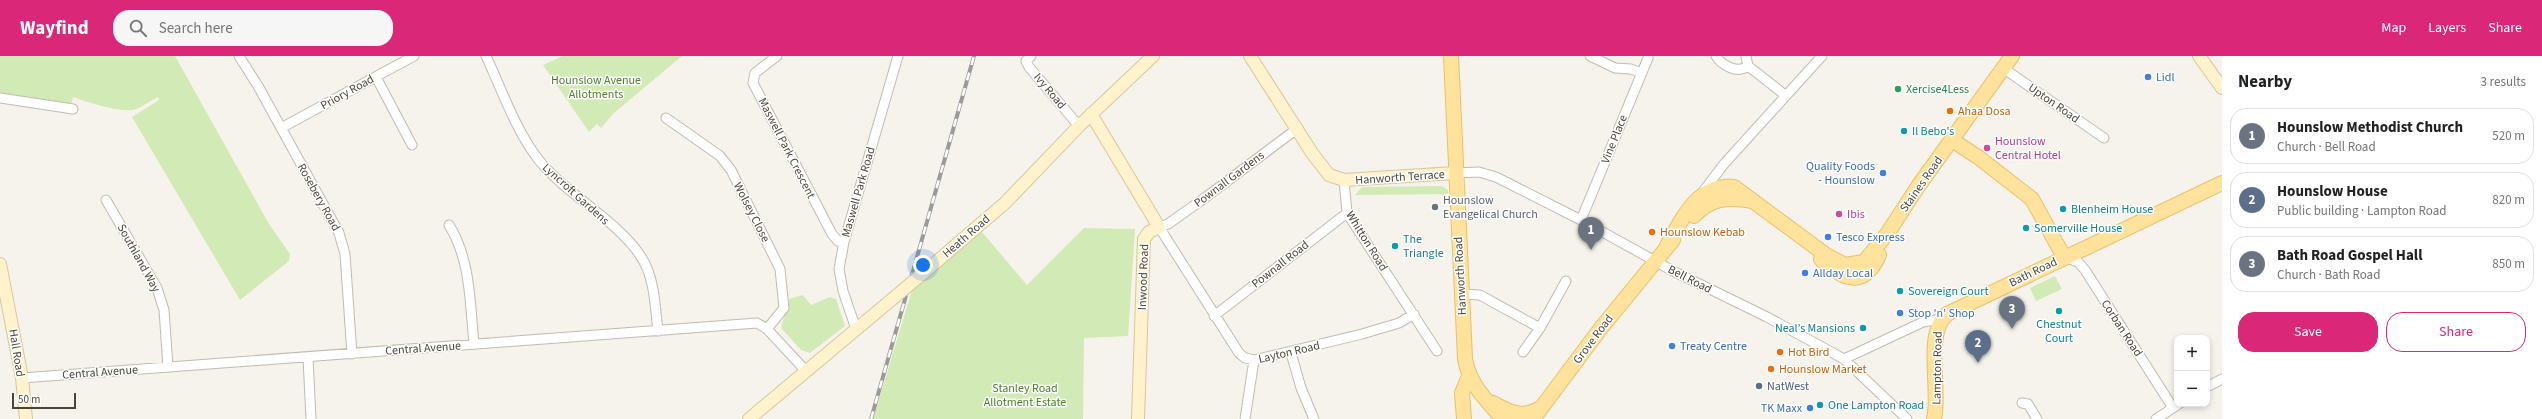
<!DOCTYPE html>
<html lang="en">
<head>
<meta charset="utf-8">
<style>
	body { margin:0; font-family:"Source Sans 3",sans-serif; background:#f6f6f6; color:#202124 }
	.controls { position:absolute; right:12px; bottom:12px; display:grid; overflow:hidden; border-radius:8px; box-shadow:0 2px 6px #0003 }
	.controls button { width:36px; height:36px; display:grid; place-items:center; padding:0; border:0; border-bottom:1px solid #e0e0e0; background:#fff; color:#202124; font:20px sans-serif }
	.scale { position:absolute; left:12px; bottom:10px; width:64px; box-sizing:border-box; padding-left:4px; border:2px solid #4b4439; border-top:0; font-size:11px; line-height:14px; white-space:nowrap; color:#4b4439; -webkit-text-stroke:3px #fff; paint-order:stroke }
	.you { position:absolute; left:923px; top:209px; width:14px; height:14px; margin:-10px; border:3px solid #fff; border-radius:50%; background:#1a73e8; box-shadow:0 0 0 6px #1a73e833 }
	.badge { display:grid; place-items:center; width:26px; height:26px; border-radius:50%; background:#db2777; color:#fff; font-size:13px; font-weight:700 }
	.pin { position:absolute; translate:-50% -33px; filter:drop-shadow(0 1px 2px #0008) }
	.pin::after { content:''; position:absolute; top:21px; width:14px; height:12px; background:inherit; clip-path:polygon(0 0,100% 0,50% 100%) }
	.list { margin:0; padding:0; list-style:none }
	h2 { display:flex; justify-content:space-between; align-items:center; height:52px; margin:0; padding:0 16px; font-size:17px }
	h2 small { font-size:13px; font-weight:400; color:#757577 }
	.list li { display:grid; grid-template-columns:26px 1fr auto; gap:12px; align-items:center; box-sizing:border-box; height:56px; margin:0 8px 8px; padding:0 8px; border:1px solid #e0e0e0; border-radius:16px }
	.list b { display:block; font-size:15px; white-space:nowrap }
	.list p { margin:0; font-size:13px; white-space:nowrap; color:#757577 }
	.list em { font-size:13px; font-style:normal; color:#757577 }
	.actions { display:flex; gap:8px; padding:12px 16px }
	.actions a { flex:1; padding:9px 0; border:1px solid #db2777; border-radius:16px; text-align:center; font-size:14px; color:#db2777 }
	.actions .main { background:#db2777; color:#fff }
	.icon { flex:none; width:22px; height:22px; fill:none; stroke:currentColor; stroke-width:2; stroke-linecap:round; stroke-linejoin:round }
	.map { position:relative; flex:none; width:2222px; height:363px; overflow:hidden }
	header { display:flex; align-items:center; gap:24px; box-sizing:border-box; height:56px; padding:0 20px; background:#db2777; color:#fff }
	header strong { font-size:19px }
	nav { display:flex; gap:22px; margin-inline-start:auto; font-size:14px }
	.search { width:280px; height:36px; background:#f6f6f6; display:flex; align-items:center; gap:10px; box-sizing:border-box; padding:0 14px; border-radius:16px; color:#757577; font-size:15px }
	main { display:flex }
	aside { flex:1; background:#fff }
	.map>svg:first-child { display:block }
</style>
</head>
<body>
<header>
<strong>Wayfind</strong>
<div class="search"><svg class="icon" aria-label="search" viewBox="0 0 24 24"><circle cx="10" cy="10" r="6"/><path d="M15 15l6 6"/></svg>Search here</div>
<nav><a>Map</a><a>Layers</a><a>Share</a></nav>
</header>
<main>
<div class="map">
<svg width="2222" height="363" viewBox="0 0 2222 363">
	<rect width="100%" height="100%" fill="#f6f3ec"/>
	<!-- green -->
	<path fill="#d2eab5" d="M0,0H175L269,168L290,198L289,205L240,244L132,61L159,44L158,41C151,44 144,50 136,53C123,58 87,46 73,41L71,49L0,37Z
		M563,0H682L614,57L601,72L597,68L589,76L543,9Z
		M1442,130L1448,134V138L1355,139L1362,131Z
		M1084,172L1135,173L1128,280L1084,282L1083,363H873L912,234L982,176L1027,229Z
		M2055,220L2062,233L2036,245L2030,232Z
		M803,239L811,249L830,241L836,243L845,270L810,297L801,294L781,272L789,243Z"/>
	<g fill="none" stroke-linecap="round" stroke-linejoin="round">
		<!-- street casing -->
		<g stroke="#c2bbae" stroke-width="11">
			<path id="street" d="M239,0L258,30L339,177L345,198L352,298
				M486,0C502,34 515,73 538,103C565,138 622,167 643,204C655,225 655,251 658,275
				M777,0L755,17L753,27L832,178L838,185L844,186
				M1031,0L1026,5L1029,11L1079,70
				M1590,0L1615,12L1631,13L1641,17
				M1716,0C1722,10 1738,18 1748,10
				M1746,0L1748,10
				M1748,10L1785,39
				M2003,12L2104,82
				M376,21L412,89
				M0,42L73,53
				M666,62L720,100L731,114L780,213L784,252L767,273
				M281,72L414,0
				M1298,72L1206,141L1168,168L1159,171L1239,297L1245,302L1254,304L1362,278L1399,267L1414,258
				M1455,117L1479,116L1496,121L1581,164L1673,215L1767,261L1844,303L1907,363
				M1344,124L1347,157L1437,295
				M1702,137L1724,108L1822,0
				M106,144L157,232L164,254L168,311
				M1581,164L1648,2
				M449,169C471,204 470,249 474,288
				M2065,201L2078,206L2085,214L2173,352
				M1460,238L1480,239L1540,272L1523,296
				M1214,260L1347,157
				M1540,272L1566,225
				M856,273L843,235L839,213L844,186L898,0
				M1291,297L1301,332L1314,363
				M308,302L311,363
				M1844,303L1923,266L1941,263
				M22,322L757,267L767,273L805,314
				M2207,331L2222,323
				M2022,347L2028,348L2037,363
				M1245,363L1254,304
				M2156,363L2179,348"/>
		</g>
		<!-- secondary casing -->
		<g stroke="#d6c79b" stroke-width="14">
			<path id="secondary" d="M1250,0L1312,97L1329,119L1344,124L1455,117
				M2199,0L2222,32
				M1091,58L1159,171L1149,176L1144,183L1138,363
				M0,208L22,322L26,363
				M928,213L1005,147L1079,70L1153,0
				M749,363L890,245"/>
		</g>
		<!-- primary casing -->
		<g stroke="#e6c16a" stroke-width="16">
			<path id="primary" d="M1451,0L1465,303C1469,328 1487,345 1503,363
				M1952,84L1978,101L2032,143L2064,201
				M1694,160C1711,141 1729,141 1752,145
				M1667,190C1683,161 1697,128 1734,131L1826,199L1845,209L1864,206L1887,178L1919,129L2012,0
				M1821,203C1843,224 1864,233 1879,199
				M1493,347C1510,357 1524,363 1542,351
				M1464,363L1462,337L1469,320
				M1533,363L1601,272L1673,184
				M1934,363C1941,334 1924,278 1947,258L2222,127"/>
		</g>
		<!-- street -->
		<use href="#street" stroke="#fff" stroke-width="9"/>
		<!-- secondary -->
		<use href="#secondary" stroke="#fff3cd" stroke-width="12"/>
		<!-- primary -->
		<use href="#primary" stroke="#ffe39c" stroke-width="14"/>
		<!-- rail casing -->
		<g stroke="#9a9a9a" stroke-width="4">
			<path id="rail" d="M871,363L974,0"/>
		</g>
		<!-- rail -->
		<use href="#rail" stroke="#fff" stroke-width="2.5" stroke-dasharray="8" stroke-linecap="butt"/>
		<!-- secondary-bridge casing -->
		<g stroke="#d6c79b" stroke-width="14" stroke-linecap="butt">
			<path id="secondary-bridge" d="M890,245L928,213"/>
		</g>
		<!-- secondary-bridge -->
		<use href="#secondary-bridge" stroke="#fff3cd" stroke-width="12"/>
	</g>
	<!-- markers -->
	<g fill="#3f7fe0" stroke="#fff" stroke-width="1.5">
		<circle cx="2148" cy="21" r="4"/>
		<circle cx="1883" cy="117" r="4"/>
		<circle cx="1828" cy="181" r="4"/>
		<circle cx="1805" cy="217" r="4"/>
		<circle cx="1900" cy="257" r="4"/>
		<circle cx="1672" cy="290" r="4"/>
		<circle cx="1810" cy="352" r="4"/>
	</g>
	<circle fill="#2e9e5b" stroke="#fff" stroke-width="1.5" cx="1898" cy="33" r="4"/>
	<g fill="#e8710a" stroke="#fff" stroke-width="1.5">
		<circle cx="1950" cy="55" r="4"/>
		<circle cx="1652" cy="176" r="4"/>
		<circle cx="1780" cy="296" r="4"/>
		<circle cx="1771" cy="313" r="4"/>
	</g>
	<g fill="#0f9aa8" stroke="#fff" stroke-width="1.5">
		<circle cx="1904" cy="75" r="4"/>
		<circle cx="2063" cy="153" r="4"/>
		<circle cx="2026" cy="172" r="4"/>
		<circle cx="1395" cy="190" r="4"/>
		<circle cx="1900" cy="235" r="4"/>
		<circle cx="2059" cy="255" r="4"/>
		<circle cx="1863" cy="272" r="4"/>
		<circle cx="1820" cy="349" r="4"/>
	</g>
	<g fill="#d1479c" stroke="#fff" stroke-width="1.5">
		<circle cx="1987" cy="92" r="4"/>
		<circle cx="1839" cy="158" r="4"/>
	</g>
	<circle fill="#6b7280" stroke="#fff" stroke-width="1.5" cx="1435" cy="151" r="4"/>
	<circle fill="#5c6f8a" stroke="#fff" stroke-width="1.5" cx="1759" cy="330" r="4"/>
	<g text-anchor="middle" stroke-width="3" stroke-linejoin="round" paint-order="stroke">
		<!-- shop labels -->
		<g font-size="12" fill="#366cbe" stroke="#fff" text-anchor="start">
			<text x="2156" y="25">Lidl</text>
			<text x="1875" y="114" text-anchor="end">Quality Foods<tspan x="1875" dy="14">- Hounslow</tspan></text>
			<text x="1836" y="185">Tesco Express</text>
			<text x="1813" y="221">Allday Local</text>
			<text x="1908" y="261">Stop 'n' Shop</text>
			<text x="1680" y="294">Treaty Centre</text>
			<text x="1802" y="356" text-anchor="end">TK Maxx</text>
		</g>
		<!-- park labels -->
		<g font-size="12" fill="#4a7f2a" stroke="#fff">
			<text x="596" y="28">Hounslow Avenue<tspan x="596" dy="14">Allotments</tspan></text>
			<text x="1025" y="336">Stanley Road<tspan x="1025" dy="14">Allotment Estate</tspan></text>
		</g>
		<!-- leisure labels -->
		<g font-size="12" fill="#27864d" stroke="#fff" text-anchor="start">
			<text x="1906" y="37">Xercise4Less</text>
		</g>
		<!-- street labels -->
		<g font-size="12" fill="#4b4439" stroke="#fff">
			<text transform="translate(1050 35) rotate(50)" y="4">Ivy Road</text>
			<text transform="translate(347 36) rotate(-29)" y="4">Priory Road</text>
			<text transform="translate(2054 47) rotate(35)" y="4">Upton Road</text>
			<text transform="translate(1614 83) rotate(-68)" y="4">Vine Place</text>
			<text transform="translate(787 92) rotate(63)" y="4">Maswell Park Crescent</text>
			<text transform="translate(1400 121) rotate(-4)" y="4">Hanworth Terrace</text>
			<text transform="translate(1229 123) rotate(-37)" y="4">Pownall Gardens</text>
			<text transform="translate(1921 128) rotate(-55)" y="4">Staines Road</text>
			<text transform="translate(858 136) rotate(-74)" y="4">Maswell Park Road</text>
			<text transform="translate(576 138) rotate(42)" y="4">Lyncroft Gardens</text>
			<text transform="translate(319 141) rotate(61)" y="4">Rosebery Road</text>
			<text transform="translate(752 156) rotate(63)" y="4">Wolsey Close</text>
			<text transform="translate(966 180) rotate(-41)" y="4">Heath Road</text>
			<text transform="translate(1367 185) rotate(58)" y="4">Whitton Road</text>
			<text transform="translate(139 202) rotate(61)" y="4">Southland Way</text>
			<text transform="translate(1280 208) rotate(-38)" y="4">Pownall Road</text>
			<text transform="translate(2033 216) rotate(-26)" y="4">Bath Road</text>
			<text transform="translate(1460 220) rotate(-93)" y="4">Hanworth Road</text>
			<text transform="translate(1143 221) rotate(-88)" y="4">Inwood Road</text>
			<text transform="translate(1690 223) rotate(27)" y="4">Bell Road</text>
			<text transform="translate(2122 272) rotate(57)" y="4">Corban Road</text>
			<text transform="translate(1593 283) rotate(-53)" y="4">Grove Road</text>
			<text transform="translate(423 292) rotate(-4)" y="4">Central Avenue</text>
			<text transform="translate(1289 296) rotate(-13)" y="4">Layton Road</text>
			<text transform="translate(17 297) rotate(81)" y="4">Hall Road</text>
			<text transform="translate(1937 312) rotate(-89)" y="4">Lampton Road</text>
			<text transform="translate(100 316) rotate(-4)" y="4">Central Avenue</text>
		</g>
		<!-- food labels -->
		<g font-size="12" fill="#c56008" stroke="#fff" text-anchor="start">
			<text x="1958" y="59">Ahaa Dosa</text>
			<text x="1660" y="180">Hounslow Kebab</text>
			<text x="1788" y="300">Hot Bird</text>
			<text x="1779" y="317">Hounslow Market</text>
		</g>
		<!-- culture labels -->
		<g font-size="12" fill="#0d838f" stroke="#fff" text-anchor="start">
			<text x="1912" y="79">Il Bebo's</text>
			<text x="2071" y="157">Blenheim House</text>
			<text x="2034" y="176">Somerville House</text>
			<text x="1403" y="187">The<tspan x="1403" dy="14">Triangle</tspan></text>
			<text x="1908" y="239">Sovereign Court</text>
			<text x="2059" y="272" text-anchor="middle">Chestnut<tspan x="2059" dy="14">Court</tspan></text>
			<text x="1855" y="276" text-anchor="end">Neal’s Mansions</text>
			<text x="1828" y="353">One Lampton Road</text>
		</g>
		<!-- hotel labels -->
		<g font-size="12" fill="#b23c85" stroke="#fff" text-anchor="start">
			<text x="1995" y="89">Hounslow<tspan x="1995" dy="14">Central Hotel</tspan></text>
			<text x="1847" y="162">Ibis</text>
		</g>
		<!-- worship labels -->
		<g font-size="12" fill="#5b616d" stroke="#fff" text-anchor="start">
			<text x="1443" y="148">Hounslow<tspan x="1443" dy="14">Evangelical Church</tspan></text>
		</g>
		<!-- service labels -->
		<g font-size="12" fill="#4e5e75" stroke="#fff" text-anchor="start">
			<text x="1767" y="334">NatWest</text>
		</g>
	</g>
</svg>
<div class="controls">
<button>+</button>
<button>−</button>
</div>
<div class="scale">50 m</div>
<div class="you"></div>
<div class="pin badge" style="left:1591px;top:194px;background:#6b7280">1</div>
<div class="pin badge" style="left:1978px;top:307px;background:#5c6f8a">2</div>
<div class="pin badge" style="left:2012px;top:273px;background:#6b7280">3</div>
</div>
<aside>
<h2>Nearby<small>3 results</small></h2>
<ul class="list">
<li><span class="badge" style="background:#6b7280">1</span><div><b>Hounslow Methodist Church</b><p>Church · Bell Road</p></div><em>520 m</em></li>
<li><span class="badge" style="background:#5c6f8a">2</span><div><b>Hounslow House</b><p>Public building · Lampton Road</p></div><em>820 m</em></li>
<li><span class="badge" style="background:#6b7280">3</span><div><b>Bath Road Gospel Hall</b><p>Church · Bath Road</p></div><em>850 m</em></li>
</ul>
<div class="actions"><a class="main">Save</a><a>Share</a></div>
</aside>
</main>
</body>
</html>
